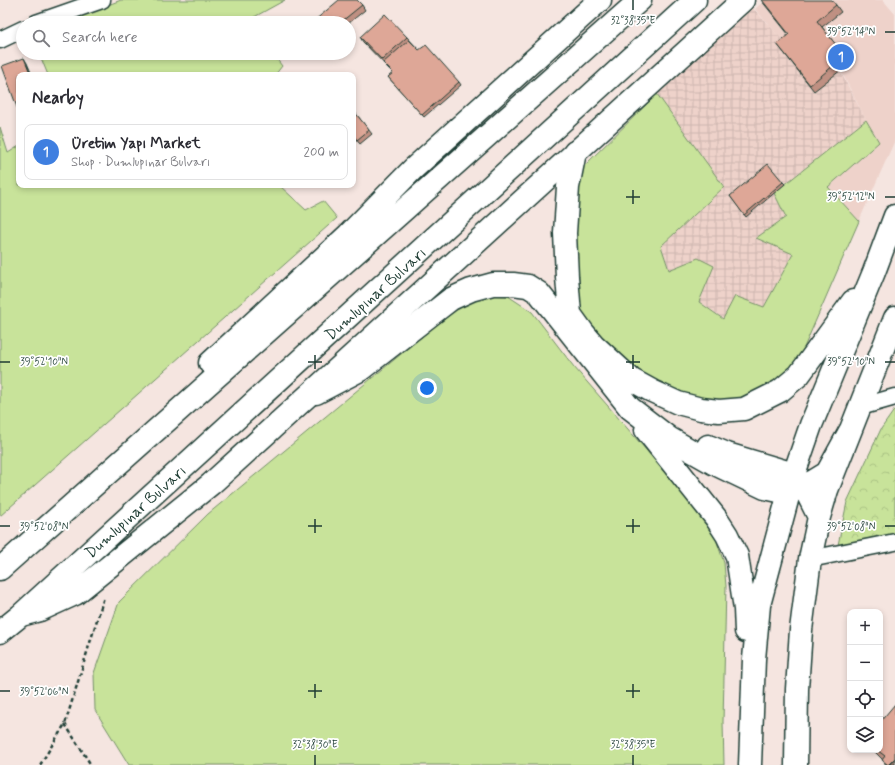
<!DOCTYPE html>
<html lang="en">
<head>
<meta charset="utf-8">
<style>
	body { margin:0; font-family:Mynerve,sans-serif; background:#f7f7f7; color:#2b2b33 }
	.controls { position:absolute; right:12px; bottom:12px; display:grid; overflow:hidden; border-radius:8px; box-shadow:0 2px 6px #0003 }
	.controls button { width:36px; height:36px; display:grid; place-items:center; padding:0; border:0; border-bottom:1px solid #e1e1e2; background:#fff; color:#2b2b33; font:20px sans-serif }
	.you { position:absolute; left:427px; top:388px; width:14px; height:14px; margin:-10px; border:3px solid #fff; border-radius:50%; background:#1a73e8; box-shadow:0 0 0 6px #1a73e833 }
	.badge { display:grid; place-items:center; width:26px; height:26px; border-radius:50%; background:#0b8043; color:#fff; font-size:13px; font-weight:700 }
	.pin { position:absolute; translate:-50% -50%; border:2px solid #fff; box-shadow:0 1px 4px #0006 }
	.list { margin:0; padding:0; list-style:none }
	h2 { display:flex; justify-content:space-between; align-items:center; height:52px; margin:0; padding:0 16px; font-size:17px }
	h2 small { font-size:13px; font-weight:400; color:#7c7c81 }
	.list li { display:grid; grid-template-columns:26px 1fr auto; gap:12px; align-items:center; box-sizing:border-box; height:56px; margin:0 8px 8px; padding:0 8px; border:1px solid #e1e1e2; border-radius:8px }
	.list b { display:block; font-size:15px; white-space:nowrap }
	.list p { margin:0; font-size:13px; white-space:nowrap; color:#7c7c81 }
	.list em { font-size:13px; font-style:normal; color:#7c7c81 }
	.icon { flex:none; width:22px; height:22px; fill:none; stroke:currentColor; stroke-width:2; stroke-linecap:round; stroke-linejoin:round }
	.map { position:relative; flex:none; width:895px; height:765px; overflow:hidden }
	.search { position:absolute; background:#fff; box-shadow:0 2px 6px #0003; left:16px; top:16px; width:340px; height:44px; display:flex; align-items:center; gap:10px; box-sizing:border-box; padding:0 14px; border-radius:22px; color:#7c7c81; font-size:15px }
	.panel { position:absolute; background:#fff; box-shadow:0 2px 6px #0003; left:16px; top:72px; width:340px; height:116px; border-radius:8px }
	.map>svg:first-child { display:block }
</style>
</head>
<body>
<div class="map">
<svg width="895" height="765" viewBox="0 0 895 765">
	<defs>
		<pattern id="industrial-grid" width="8" height="8" patternUnits="userSpaceOnUse"><rect width="8" height="8" fill="#eed2ca"/><path d="M0 4h8M4 0v8" fill="none" stroke="#ccb5ae"/></pattern>
		<pattern id="park-crowns" width="20" height="18" patternUnits="userSpaceOnUse"><rect width="20" height="18" fill="#c8e39a"/><path d="M2 6a3 3 0 1 1 6 0M12 15a3 3 0 1 1 6 0" fill="none" stroke="#abc485"/></pattern>
	</defs>
	<rect width="100%" height="100%" fill="#f5e5e0"/>
	<filter id="ink" filterUnits="userSpaceOnUse"><feTurbulence type="fractalNoise" baseFrequency=".025" numOctaves="2"/><feDisplacementMap in="SourceGraphic" scale="8" xChannelSelector="R" yChannelSelector="G"/><feConvolveMatrix kernelMatrix="1 2 1 2 8 2 1 2 1" color-interpolation-filters="sRGB"/></filter>
	<g filter="url(#ink)">
		<!-- built -->
		<path fill="#eed2ca" d="M765,0H883L895,14V140L859,221L828,187L879,142L866,120L841,71L814,91L782,50L787,46L755,9Z"/>
		<!-- industrial -->
		<path fill="url(#industrial-grid)" d="M752,7L788,46L840,71L866,120L785,184L769,167L746,217L774,193L786,217L757,238L793,254L764,307L724,319L699,302L698,259L669,270L661,246L724,187L657,94Z"/>
		<!-- grass -->
		<path fill="#c8e39a" stroke="#749067" d="M121,0H285L247,21L248,23H55L74,18Z
			M39,53H272L282,66L275,75H48Z
			M657,94L724,187L661,246L669,270L698,258L714,266L699,302L723,319L735,296L764,307L793,254L756,238L786,217L774,193L866,120L879,142L828,187L859,221L796,366L776,384L729,406L649,383L579,316L574,232L578,190L581,169Z
			M0,127L8,153L19,146V185H279L306,210L323,201L337,218L0,516Z
			M489,295L508,296L532,312L574,367L647,451L693,507L716,539L724,563L726,586L723,722L724,765H129L95,710L94,673L119,602L208,514L436,325L471,300Z"/>
		<!-- park -->
		<path fill="url(#park-crowns)" stroke="#749067" d="M895,409V533L838,545L847,502L881,429Z"/>
		<g fill="none" stroke-linecap="round" stroke-linejoin="round">
			<!-- minor casing -->
			<g stroke="#1f3d34" stroke-width="19">
				<path id="minor" d="M36,23L102,0
					M0,40L23,29
					M860,407L895,397
					M810,559L895,542"/>
			</g>
			<!-- secondary casing -->
			<g stroke="#1f3d34" stroke-width="25">
				<path id="secondary" d="M575,152L568,187L565,233L567,277L570,314L583,332L594,345L632,380L652,391L678,403L701,409L719,411L744,409L780,391L799,375L853,301
					M316,393L360,370L451,299L471,290L493,284H513L528,286L539,293L630,408L669,438L713,463L765,488L788,493L804,487L827,473L850,431
					M646,430L716,518L727,535L737,556L745,609L746,631
					M708,446L727,454L794,474L804,487L819,517L810,559L801,630L797,689L796,765
					M819,517L827,490L895,318
					M750,765L754,659L759,605L794,474L811,425L874,272L895,216"/>
			</g>
			<!-- trunk casing -->
			<g stroke="#1f3d34" stroke-width="25">
				<path id="trunk" d="M210,363L348,235L413,169L600,0
					M0,569L640,0
					M21,615L40,610L75,594L211,484L743,0
					M0,632L21,615L695,0"/>
			</g>
			<!-- path -->
			<path stroke="#1f3d34" stroke-width="2.5" stroke-dasharray="4 3" stroke-linecap="butt" d="M65,724L91,765
				M40,765L65,724L104,597"/>
			<!-- minor -->
			<use href="#minor" stroke="#fff" stroke-width="16"/>
			<!-- secondary -->
			<use href="#secondary" stroke="#fff" stroke-width="22"/>
			<!-- trunk -->
			<use href="#trunk" stroke="#fff" stroke-width="22"/>
		</g>
		<!-- wall -->
		<path fill="#bf9082" stroke="#1f3d34" d="M761,0L836,5L841,12L822,27L850,63L814,91L777,44L789,35Z
			M362,5L365,10L349,23H316Z
			M349,32L354,38L349,42Z
			M360,37H407L419,50L459,82L461,85L424,117L388,77L393,73L363,42Z
			M353,110L372,134L360,144L353,136Z
			M783,182L785,184L746,217L730,196Z
			M873,750H880L895,765H886L882,759Z"/>
		<!-- shaded-wall -->
		<path fill="#9b756a" stroke="#1f3d34" d="M24,58L27,63L32,75H31Z
			M895,758V765H889Z"/>
		<!-- building -->
		<path fill="#dea797" stroke="#1f3d34" d="M339,0H357L362,5L341,22L342,23H316L314,21Z
			M762,0H832L836,5L817,21L845,56L810,85L777,44L789,34Z
			M385,14L407,37L382,60L360,37Z
			M409,40L419,50L426,45L459,82L422,115L388,77L393,73L383,63Z
			M24,58L31,75H19V109L18,110L2,66Z
			M353,110L369,130L357,140L353,135Z
			M768,164L783,182L744,215L730,196Z
			M895,704V758L888,765L882,760L885,756L877,750H880V722Z"/>
	</g>
	<!-- ticks -->
	<path fill="none" stroke="#1f3d34" stroke-width="1.5" d="M633,0V10M885,32H895M633,190V204M626,197H640M885,197H895M315,355V369M633,355V369M0,362H10M308,362H322M626,362H640M885,362H895M315,519V533M633,519V533M0,526H10M308,526H322M626,526H640M885,526H895M315,684V698M633,684V698M0,691H10M308,691H322M626,691H640M315,755V765M633,755V765"/>
	<g text-anchor="middle" stroke-width="3.5" stroke-linejoin="round" paint-order="stroke">
		<!-- street labels -->
		<g font-size="16" fill="#1f3d34" stroke="#fff">
			<text transform="translate(375 293) rotate(-42)" y="6">Dumlupınar Bulvarı</text>
			<text transform="translate(135 511) rotate(-42)" y="6">Dumlupınar Bulvarı</text>
		</g>
	</g>
	<g font-size="10" text-anchor="middle" fill="#1f3d34" stroke="#fff" stroke-width="3.5" stroke-linejoin="round" paint-order="stroke">
		<text x="633" y="24">32°38'35"E</text>
		<text x="851" y="35">39°52'14"N</text>
		<text x="851" y="200">39°52'12"N</text>
		<text x="44" y="365">39°52'10"N</text>
		<text x="851" y="365">39°52'10"N</text>
		<text x="44" y="530">39°52'08"N</text>
		<text x="851" y="530">39°52'08"N</text>
		<text x="44" y="695">39°52'06"N</text>
		<text x="315" y="748">32°38'30"E</text>
		<text x="633" y="748">32°38'35"E</text>
	</g>
</svg>
<div class="controls">
<button>+</button>
<button>−</button>
<button><svg class="icon" aria-label="locate" viewBox="0 0 24 24"><circle cx="12" cy="12" r="6"/><path d="M12 2v4M12 18v4M2 12h4M18 12h4"/></svg></button>
<button><svg class="icon" aria-label="layers" viewBox="0 0 24 24"><path d="M12 4l9 5-9 5-9-5zM3 14l9 5 9-5"/></svg></button>
</div>
<div class="you"></div>
<div class="pin badge" style="left:841px;top:57px;background:#3f7fe0">1</div>
<div class="search"><svg class="icon" aria-label="search" viewBox="0 0 24 24"><circle cx="10" cy="10" r="6"/><path d="M15 15l6 6"/></svg>Search here</div>
<section class="panel">
<h2>Nearby<small></small></h2>
<ul class="list">
<li><span class="badge" style="background:#3f7fe0">1</span><div><b>Üretim Yapı Market</b><p>Shop · Dumlupınar Bulvarı</p></div><em>200 m</em></li>
</ul>
</section>
</div>
</body>
</html>
